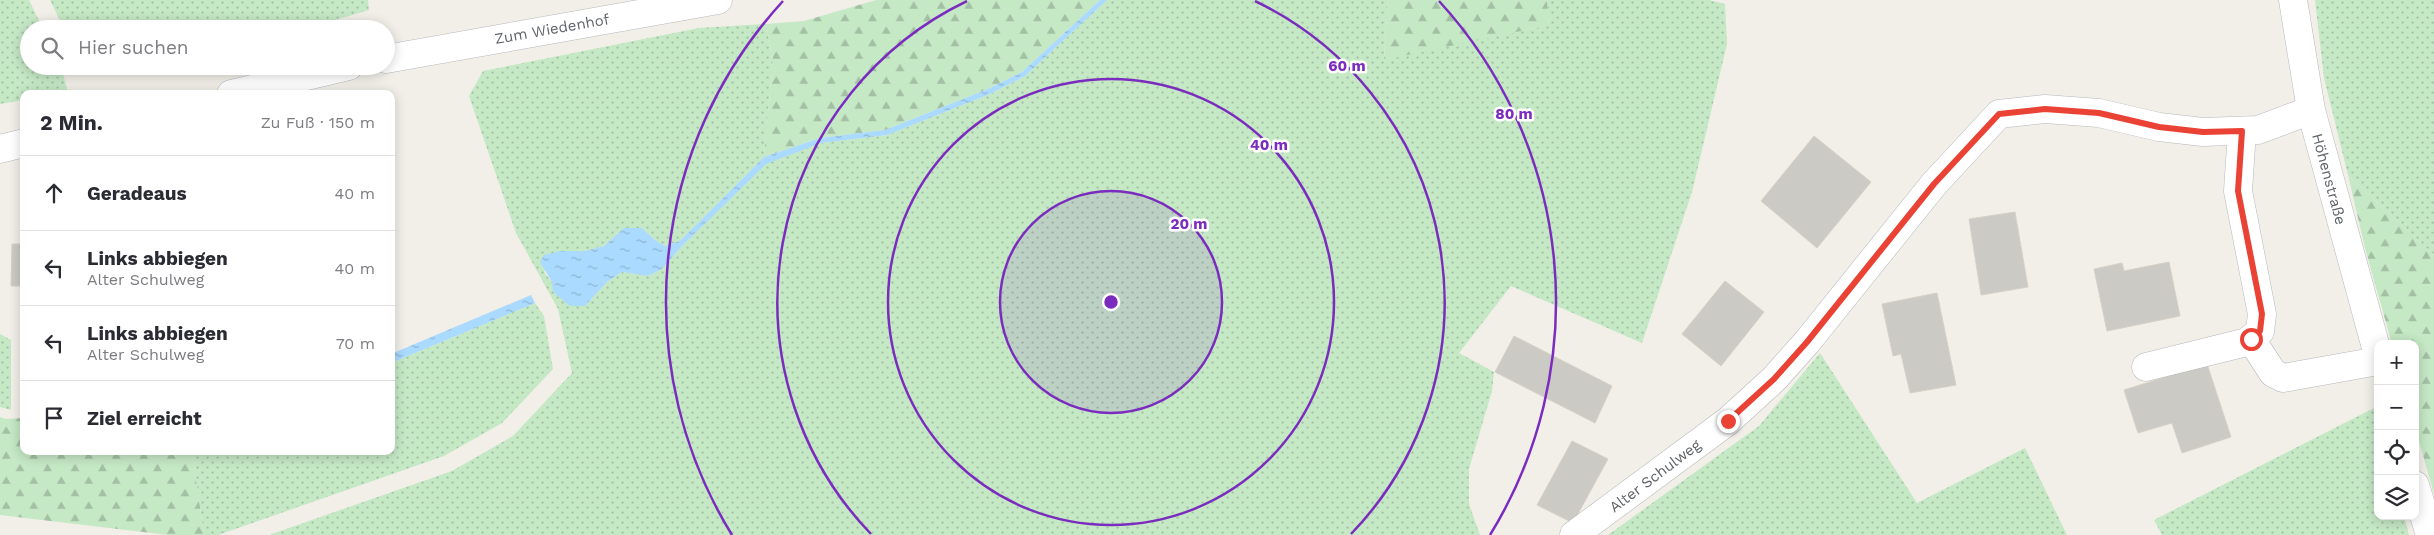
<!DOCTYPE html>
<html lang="de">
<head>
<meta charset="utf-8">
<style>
	body { margin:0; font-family:"Work Sans",sans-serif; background:#f7f7f7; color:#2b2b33 }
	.controls { position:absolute; right:15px; bottom:15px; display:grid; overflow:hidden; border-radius:10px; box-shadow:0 2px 12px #0003 }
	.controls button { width:45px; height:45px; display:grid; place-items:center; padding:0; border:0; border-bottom:1px solid #e1e1e2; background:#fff; color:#2b2b33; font:25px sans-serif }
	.stop { position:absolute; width:15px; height:15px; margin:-11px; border:4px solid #ea4335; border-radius:50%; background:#fff }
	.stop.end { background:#ea4335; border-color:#fff; box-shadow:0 1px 5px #0008 }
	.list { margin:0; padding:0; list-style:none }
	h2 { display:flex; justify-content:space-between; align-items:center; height:65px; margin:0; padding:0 20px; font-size:21px }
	h2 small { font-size:16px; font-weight:400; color:#7c7c81 }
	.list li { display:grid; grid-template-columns:32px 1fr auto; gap:15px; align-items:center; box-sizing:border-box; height:75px; padding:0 20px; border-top:1px solid #e1e1e2 }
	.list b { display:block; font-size:19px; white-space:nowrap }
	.list p { margin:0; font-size:16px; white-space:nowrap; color:#7c7c81 }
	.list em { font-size:16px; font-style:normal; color:#7c7c81 }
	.icon { flex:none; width:28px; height:28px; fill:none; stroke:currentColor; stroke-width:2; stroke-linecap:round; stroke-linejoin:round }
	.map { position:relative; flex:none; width:2434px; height:535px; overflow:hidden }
	.search { position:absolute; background:#fff; box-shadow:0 2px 12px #0003; left:20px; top:20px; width:375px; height:55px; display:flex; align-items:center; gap:12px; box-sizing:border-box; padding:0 18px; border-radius:28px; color:#7c7c81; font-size:19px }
	.panel { position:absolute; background:#fff; box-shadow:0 2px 12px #0003; left:20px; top:90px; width:375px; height:365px; border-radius:10px }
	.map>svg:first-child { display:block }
</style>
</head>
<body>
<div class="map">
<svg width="2434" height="535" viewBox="0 0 2434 535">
	<defs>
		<pattern id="grass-dots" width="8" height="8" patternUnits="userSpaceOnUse" patternTransform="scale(1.25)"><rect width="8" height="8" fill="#c5e8c5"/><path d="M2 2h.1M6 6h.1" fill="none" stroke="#a3c0a4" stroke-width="1.8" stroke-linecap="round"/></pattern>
		<pattern id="forest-firs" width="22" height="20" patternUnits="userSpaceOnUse" patternTransform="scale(1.25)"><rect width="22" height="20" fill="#c5e8c5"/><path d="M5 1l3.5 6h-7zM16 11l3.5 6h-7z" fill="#a3c0a4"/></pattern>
		<pattern id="water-ripples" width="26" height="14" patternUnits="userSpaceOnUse" patternTransform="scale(1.25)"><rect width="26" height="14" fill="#aadaff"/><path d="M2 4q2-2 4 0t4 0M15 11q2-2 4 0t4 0" fill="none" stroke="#8eb4d2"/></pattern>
	</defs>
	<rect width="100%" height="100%" fill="#f1efe8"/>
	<!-- grass -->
	<path fill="url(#grass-dots)" d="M0,0H29L43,29H29V66H61L68,93L24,94V100L0,104Z
		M50,0H368L369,10L305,29H64Z
		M1107,0H1388L1384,59L1549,25L1547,0H1709L1725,4L1727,44L1692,192L1642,343L1511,286L1459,353L1494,372L1492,391L1469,469V504L1480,535H269L452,471L513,436L572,373L558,309L516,233L469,96L483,71L699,28L766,24L773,59L764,157L680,241L665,246L655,240L642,228H624L604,246L585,251H560L544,272L552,282L585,306L607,282L622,272L648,276L662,269L682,246L766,163L821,143L887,135L990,94L1025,76Z
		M2315,0H2434V255L2348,175L2324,78Z
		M535,303L544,316L553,369L502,423L444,456L218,535H204L192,451H391V363Z
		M0,334L11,340V410L0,407Z
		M1820,353L1917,503L2025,448L2067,535H1608L1759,426Z
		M2374,408L2378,422V516H2404L2409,535H2162L2154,520Z"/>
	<!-- forest -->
	<path fill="url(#forest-firs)" d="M876,0H1100L1022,72L988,89L885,130L820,138L764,157L773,59L766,24L804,21Z
		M1388,0H1547L1549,25L1384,60Z
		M2348,175L2434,255V494L2415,427V344H2392L2365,248Z
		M0,417L6,419L24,418V451H192L204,535H168L0,515Z"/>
	<!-- water -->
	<path fill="url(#water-ripples)" d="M1100,0H1107L1025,76L990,94L887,135L821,143L766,164L682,246L662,269L648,276L622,272L607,282L585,306H570L553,292L552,282L540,262L544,255L560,251H585L604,246L624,228H642L655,240L665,246L680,241L764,157L820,138L885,130L988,89L1022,72Z
		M531,295L535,303L391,363V354Z"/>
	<!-- building -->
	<path fill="#cccac5" stroke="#d6d1c6" d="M1814,136L1871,182L1817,248L1761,201Z
		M2015,212L2028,287L1981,295L1969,219Z
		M12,244H24V286H11Z
		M2169,262L2180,316L2107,331L2094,269L2122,263L2124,271Z
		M1725,281L1764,312L1721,366L1682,334Z
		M1937,293L1956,385L1910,393L1901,354L1893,356L1882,304Z
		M1514,336L1612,386L1595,423L1495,372Z
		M2207,364L2231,437L2182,453L2172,423L2138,433L2124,390Z
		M1572,441L1608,459L1573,523L1537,505Z"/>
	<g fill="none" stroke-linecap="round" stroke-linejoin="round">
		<!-- minor casing -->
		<g stroke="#b5b8bc" stroke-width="29">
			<path id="minor" d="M2293,0L2311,110L2378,355
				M386,59L718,0
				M231,94L349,66
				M0,149L24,143
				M2251,339L2273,373L2283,378L2378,361
				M2146,367L2247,342L2260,331L2262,314L2238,191L2242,131
				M2415,485L2430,535
				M1574,535L1728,421L1774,379L1807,342L1934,184L1999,114L2045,109L2099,113L2159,127L2203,132L2258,130L2311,110"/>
		</g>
		<!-- minor -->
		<use href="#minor" stroke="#fff" stroke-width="28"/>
	</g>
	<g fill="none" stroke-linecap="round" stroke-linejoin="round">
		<!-- route -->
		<path stroke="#ea4335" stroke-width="6" d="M1728,421L1774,379L1807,342L1934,184L1999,114L2045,109L2099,113L2159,127L2203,132L2242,131L2238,191L2262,314L2260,331L2251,339"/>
	</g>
	<!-- distance rings -->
	<circle cx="1111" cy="302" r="111" fill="#7b2cbf" fill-opacity=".12"/>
	<g fill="none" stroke="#7b2cbf" stroke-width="2.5">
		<circle cx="1111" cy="302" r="111"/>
		<circle cx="1111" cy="302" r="223"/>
		<path d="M871 534A334 334 0 0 1 967 1M1255 1A334 334 0 0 1 1351 534"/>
		<path d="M732 535A445 445 0 0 1 783 1M1439 1A445 445 0 0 1 1490 535"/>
	</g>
	<g text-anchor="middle" stroke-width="5" stroke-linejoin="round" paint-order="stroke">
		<!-- street labels -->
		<g font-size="15" fill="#5f6368" stroke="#fff">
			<text transform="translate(552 29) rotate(-10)" y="5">Zum Wiedenhof</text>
			<text transform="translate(2329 179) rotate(75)" y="5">Höhenstraße</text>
			<text transform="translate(1655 476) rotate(-37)" y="5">Alter Schulweg</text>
		</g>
	</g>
	<circle cx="1111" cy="302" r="8" fill="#7b2cbf" stroke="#fff" stroke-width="2.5"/>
	<g font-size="15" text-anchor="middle" font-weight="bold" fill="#7b2cbf" stroke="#fff" stroke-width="5" stroke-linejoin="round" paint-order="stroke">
		<text x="1347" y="71">60 m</text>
		<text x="1514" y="119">80 m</text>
		<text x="1269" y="150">40 m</text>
		<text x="1189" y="229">20 m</text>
	</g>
</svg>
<div class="controls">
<button>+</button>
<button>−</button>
<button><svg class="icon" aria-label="locate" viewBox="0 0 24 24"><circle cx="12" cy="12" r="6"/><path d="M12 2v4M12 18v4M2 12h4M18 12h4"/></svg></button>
<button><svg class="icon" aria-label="layers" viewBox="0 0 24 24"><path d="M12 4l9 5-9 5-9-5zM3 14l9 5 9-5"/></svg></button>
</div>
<div class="stop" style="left:2251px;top:339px"></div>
<div class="stop end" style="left:1728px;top:421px"></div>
<div class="search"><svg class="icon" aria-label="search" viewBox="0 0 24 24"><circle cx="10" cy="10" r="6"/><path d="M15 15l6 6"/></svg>Hier suchen</div>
<section class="panel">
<h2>2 Min.<small>Zu Fuß · 150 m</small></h2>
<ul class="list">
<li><svg class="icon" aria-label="ahead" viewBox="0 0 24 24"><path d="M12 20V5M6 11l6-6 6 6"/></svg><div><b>Geradeaus</b></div><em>40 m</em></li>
<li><svg class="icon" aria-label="left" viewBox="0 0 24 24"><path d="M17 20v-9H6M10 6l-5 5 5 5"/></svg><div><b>Links abbiegen</b><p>Alter Schulweg</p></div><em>40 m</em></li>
<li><svg class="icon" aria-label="left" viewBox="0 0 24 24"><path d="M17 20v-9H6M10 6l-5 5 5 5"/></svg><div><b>Links abbiegen</b><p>Alter Schulweg</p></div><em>70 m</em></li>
<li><svg class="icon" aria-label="arrive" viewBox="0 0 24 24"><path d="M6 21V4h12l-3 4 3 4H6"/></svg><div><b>Ziel erreicht</b></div></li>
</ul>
</section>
</div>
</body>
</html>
